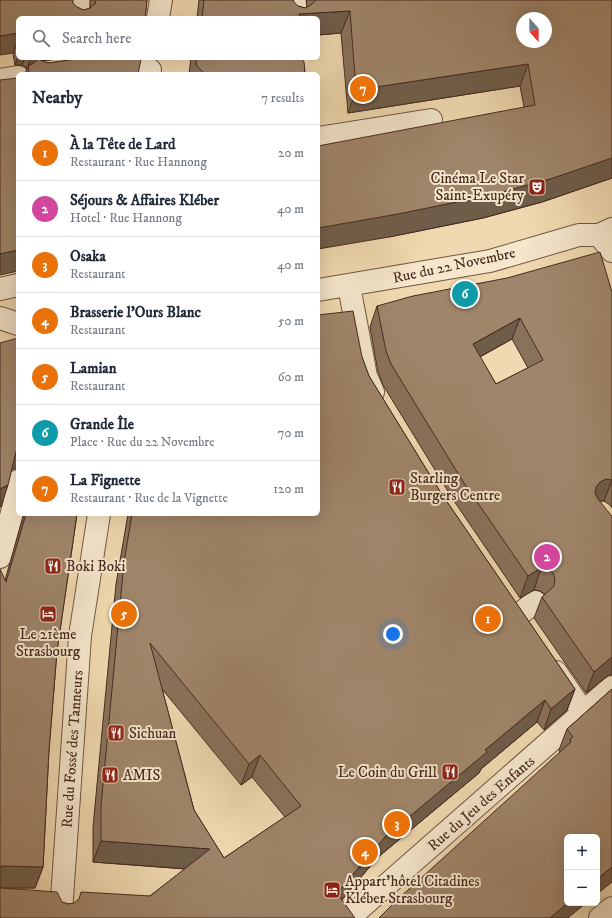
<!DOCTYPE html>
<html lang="en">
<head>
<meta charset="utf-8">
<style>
	body { margin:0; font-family:"IM FELL DW Pica",serif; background:#f2f2f3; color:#1f2937 }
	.controls { position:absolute; right:12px; bottom:12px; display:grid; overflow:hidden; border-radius:6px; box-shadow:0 4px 16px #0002 }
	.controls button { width:36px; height:36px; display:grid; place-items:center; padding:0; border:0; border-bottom:1px solid #e0e1e3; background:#fff; color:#1f2937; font:20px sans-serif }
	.compass { position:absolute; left:516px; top:12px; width:36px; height:36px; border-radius:50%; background:#fff; box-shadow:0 4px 16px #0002; rotate:159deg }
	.you { position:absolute; left:393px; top:634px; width:14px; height:14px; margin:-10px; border:3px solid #fff; border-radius:50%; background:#1a73e8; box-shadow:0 0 0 6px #1a73e833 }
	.badge { display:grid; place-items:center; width:26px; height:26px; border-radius:50%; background:#8f2418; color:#fff; font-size:13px; font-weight:700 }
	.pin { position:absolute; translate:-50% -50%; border:2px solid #fff; box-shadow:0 1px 4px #0006 }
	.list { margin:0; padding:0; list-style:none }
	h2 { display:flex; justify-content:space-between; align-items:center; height:52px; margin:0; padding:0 16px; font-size:17px }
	h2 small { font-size:13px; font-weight:400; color:#747a83 }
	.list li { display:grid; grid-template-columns:26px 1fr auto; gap:12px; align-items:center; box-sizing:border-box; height:56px; padding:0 16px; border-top:1px solid #e0e1e3 }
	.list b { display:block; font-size:15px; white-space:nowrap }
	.list p { margin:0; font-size:13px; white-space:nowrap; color:#747a83 }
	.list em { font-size:13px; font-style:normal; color:#747a83 }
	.icon { flex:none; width:22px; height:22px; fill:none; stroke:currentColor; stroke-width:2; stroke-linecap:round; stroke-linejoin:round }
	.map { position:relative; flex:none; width:612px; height:918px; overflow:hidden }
	.search { position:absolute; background:#fff; box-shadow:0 4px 16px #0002; left:16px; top:16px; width:304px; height:44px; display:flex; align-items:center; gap:10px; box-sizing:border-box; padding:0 14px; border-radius:6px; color:#747a83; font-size:15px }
	.panel { position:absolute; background:#fff; box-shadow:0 4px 16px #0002; left:16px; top:72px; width:304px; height:444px; border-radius:6px }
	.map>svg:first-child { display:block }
</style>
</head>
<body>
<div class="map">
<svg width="612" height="918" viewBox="0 0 612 918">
	<rect width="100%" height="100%" fill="#f0d9b0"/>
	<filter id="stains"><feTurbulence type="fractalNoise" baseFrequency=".005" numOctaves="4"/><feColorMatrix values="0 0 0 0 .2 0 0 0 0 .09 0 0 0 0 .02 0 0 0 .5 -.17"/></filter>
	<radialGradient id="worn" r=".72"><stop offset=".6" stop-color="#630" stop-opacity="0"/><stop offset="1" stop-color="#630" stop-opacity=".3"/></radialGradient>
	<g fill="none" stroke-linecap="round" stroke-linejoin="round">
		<!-- minor casing -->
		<g stroke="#715643" stroke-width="24">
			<path id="minor" d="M295,0L296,18
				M77,18L79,0
				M158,18L161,0
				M109,70H150
				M0,80L18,77
				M318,138L431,120
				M599,235L612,251
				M349,286L366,376L373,392
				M0,289L18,285
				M318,290L490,261L579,235H599L612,229
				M0,318L18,324
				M0,557L14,505L18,481
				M517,616L535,602
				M556,672L584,713
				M61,913L80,636L99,514
				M349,918L612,687
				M600,918L612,908"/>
		</g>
		<!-- minor -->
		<use href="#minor" stroke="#f5e6cc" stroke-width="22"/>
	</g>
	<!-- wall -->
	<path fill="#89725b" stroke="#472a1f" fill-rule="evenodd" d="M0,0L73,3L77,7L83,10L90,9V0H147L145,18H18V58H62L43,61L48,63L138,74H25L27,68L22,65H15L13,53Z
		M199,0H293L294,2L298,6L305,8L307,7L306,0H612V178L542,202L483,218L389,237L524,107L520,86L348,113L341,33L318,35V18H197Z
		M191,58H301L305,72L304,74H189Z
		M612,292V508L610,505L604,501H599L609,675L586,693L534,618L542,597L545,594L540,591L534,590L520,598L454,501L383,385L378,372L370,327L377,306ZM512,339L528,368L496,384L480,357Z
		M362,357L369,376L441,493L575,689L567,710L544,730L537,722L481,769L479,773L377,858L342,900L0,918L5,580L24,514H77L57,651L49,750L43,867L35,888H1L62,902L68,904L150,896L185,869L93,862V827L116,584L128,514H318ZM162,689L241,785L252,777L285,817L224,858L194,810Z
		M612,689L568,918L560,752L559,750L567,729Z"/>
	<!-- shaded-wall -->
	<path fill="#6f5d4a" stroke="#472a1f" d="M350,11L341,33L318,35V18H298L299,14Z
		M18,33V40L13,53L0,55V36Z
		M18,57V58H25L22,65H15Z
		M31,58H62L36,62L28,68V66Z
		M528,64L520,86L348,113L356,90Z
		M612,158V178L542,202L483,218L389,237L318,249V228Z
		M18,250V271L0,275V254Z
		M520,318L512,339L465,365L473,344Z
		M18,450V469H13L8,473L16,452Z
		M606,479L612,480L604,501H598L592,504L596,487L600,482Z
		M8,485L1,507H0V489Z
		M541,568L534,590L520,598L528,576Z
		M612,657V675H609L586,693L594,672Z
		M575,689L567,710L544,730L551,709Z
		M545,700L537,722L481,769L479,773L377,858L329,915L337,893L385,837L485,750Z
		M260,755L252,777L241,785L249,764Z
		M101,841L210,849L202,870L93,862Z
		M2,866L43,867L35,888H0V869Z
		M612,867V882L597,894V879Z
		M568,903H586L568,918H550Z"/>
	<!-- building -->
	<path fill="#9f856a" stroke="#472a1f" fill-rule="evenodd" d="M0,0H73V3L77,7L83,10L90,8L95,4L96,0H147L145,18H18V33L0,36Z
		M204,0H293L294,2L298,6L305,8L311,5L316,0H612V158L550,179L491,195L398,214L318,228V146L535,105L528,64L356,90L350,11L299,14L300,18H202ZM522,18H546V42H522Z
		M196,58H301L304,62L305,72L299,74H205L196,65Z
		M38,59L48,63L76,59H141L138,74H29L28,66L34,63Z
		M18,78V250L0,254V80Z
		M600,252L612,292V480L606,479L600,482L596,487L595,493L598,499L610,514L612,516V657L594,672L542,597L554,586L555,579L553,573L548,569L541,568L528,576L462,480L391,364L386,351L377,306L413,296L507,278ZM520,318L543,360L496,384L473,344Z
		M353,311L362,357L369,376L441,493L575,689L551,709L545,700L485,750L487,752L385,837L337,893L355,918H0V887L1,888L57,892L62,902L68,904L74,903L79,899L81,892L150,896L210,849L101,841V806L124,562L132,514H318V315ZM150,643L249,764L260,755L301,806L224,858L194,810Z
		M18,338V450L16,452L8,485L0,489V343Z
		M26,514H77L57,651L49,750L43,867L2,866L0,869V569L6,582Z
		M612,689V867L597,879V837H567V903H568L550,918H379L398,899L571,742L570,739L573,737L567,729Z"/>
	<!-- icons -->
	<defs>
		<g id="theatre-square" transform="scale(0.9)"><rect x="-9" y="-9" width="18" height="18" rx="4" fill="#8f2418" stroke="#f5e6cc"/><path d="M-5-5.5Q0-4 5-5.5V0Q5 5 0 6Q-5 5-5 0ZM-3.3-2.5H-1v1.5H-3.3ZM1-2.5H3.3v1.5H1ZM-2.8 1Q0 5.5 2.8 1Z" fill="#fff"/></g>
		<g id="restaurant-square" transform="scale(0.9)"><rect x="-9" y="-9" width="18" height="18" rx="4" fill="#8f2418" stroke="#f5e6cc"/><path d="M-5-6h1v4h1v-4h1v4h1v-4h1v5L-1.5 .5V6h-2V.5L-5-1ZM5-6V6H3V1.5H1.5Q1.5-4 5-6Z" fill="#fff"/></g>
		<g id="hotel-square" transform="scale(0.9)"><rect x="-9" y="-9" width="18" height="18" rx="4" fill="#8f2418" stroke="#f5e6cc"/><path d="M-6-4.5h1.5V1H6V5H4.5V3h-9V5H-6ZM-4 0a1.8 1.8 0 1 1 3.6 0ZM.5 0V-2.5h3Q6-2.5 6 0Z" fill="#fff"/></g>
	</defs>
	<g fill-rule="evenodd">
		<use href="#theatre-square" x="537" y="187"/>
		<use href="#restaurant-square" x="397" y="487"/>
		<use href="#restaurant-square" x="53" y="566"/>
		<use href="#hotel-square" x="48" y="614"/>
		<use href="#restaurant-square" x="116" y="733"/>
		<use href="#restaurant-square" x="450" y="772"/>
		<use href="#restaurant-square" x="110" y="775"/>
		<use href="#hotel-square" x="332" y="890"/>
	</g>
	<g text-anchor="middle" stroke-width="4" stroke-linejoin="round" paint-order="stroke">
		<!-- poi labels -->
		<g font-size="15" fill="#472a1f" stroke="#f5e6cc" text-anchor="start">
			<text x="524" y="183" text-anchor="end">Cinéma Le Star<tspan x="524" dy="17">Saint-Exupéry</tspan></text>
			<text x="410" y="483">Starling<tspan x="410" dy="17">Burgers Centre</tspan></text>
			<text x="66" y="571">Boki Boki</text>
			<text x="48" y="639" text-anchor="middle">Le 21ème<tspan x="48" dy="17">Strasbourg</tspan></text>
			<text x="129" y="738">Sichuan</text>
			<text x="437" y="777" text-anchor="end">Le Coin du Grill</text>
			<text x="123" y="780">AMIS</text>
			<text x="345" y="886">Appart'hôtel Citadines<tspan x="345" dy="17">Kléber Strasbourg</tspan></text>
		</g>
		<!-- street labels -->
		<g font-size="15" fill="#472a1f" stroke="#f5e6cc">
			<text transform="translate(454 265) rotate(-12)" y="5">Rue du 22 Novembre</text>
			<text transform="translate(72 749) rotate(-86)" y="5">Rue du Fossé des Tanneurs</text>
			<text transform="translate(481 803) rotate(-41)" y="5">Rue du Jeu des Enfants</text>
		</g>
	</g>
	<rect width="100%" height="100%" filter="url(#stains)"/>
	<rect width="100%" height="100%" fill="url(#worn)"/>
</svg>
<div class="controls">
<button>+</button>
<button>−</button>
</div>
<svg class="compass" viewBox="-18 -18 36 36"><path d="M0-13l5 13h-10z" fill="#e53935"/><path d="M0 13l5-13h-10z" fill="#747a83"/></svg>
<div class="you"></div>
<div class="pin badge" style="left:488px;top:619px;background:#e8710a">1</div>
<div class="pin badge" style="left:547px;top:557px;background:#d1479c">2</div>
<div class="pin badge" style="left:397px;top:824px;background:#e8710a">3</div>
<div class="pin badge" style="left:365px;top:852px;background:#e8710a">4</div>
<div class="pin badge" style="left:124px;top:614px;background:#e8710a">5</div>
<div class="pin badge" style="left:465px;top:294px;background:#0f9aa8">6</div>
<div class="pin badge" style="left:363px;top:89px;background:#e8710a">7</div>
<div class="search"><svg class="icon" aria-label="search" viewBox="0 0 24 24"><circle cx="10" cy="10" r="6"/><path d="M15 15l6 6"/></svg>Search here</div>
<section class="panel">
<h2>Nearby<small>7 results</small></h2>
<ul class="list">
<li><span class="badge" style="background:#e8710a">1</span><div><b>À la Tête de Lard</b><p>Restaurant · Rue Hannong</p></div><em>20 m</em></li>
<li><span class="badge" style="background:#d1479c">2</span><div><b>Séjours &amp; Affaires Kléber</b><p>Hotel · Rue Hannong</p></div><em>40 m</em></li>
<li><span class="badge" style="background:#e8710a">3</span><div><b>Osaka</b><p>Restaurant</p></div><em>40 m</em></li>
<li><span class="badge" style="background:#e8710a">4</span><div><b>Brasserie l'Ours Blanc</b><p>Restaurant</p></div><em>50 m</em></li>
<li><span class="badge" style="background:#e8710a">5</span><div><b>Lamian</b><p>Restaurant</p></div><em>60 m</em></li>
<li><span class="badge" style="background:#0f9aa8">6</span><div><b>Grande Île</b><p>Place · Rue du 22 Novembre</p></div><em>70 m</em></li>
<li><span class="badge" style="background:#e8710a">7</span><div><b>La Fignette</b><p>Restaurant · Rue de la Vignette</p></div><em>120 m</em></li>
</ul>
</section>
</div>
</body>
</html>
